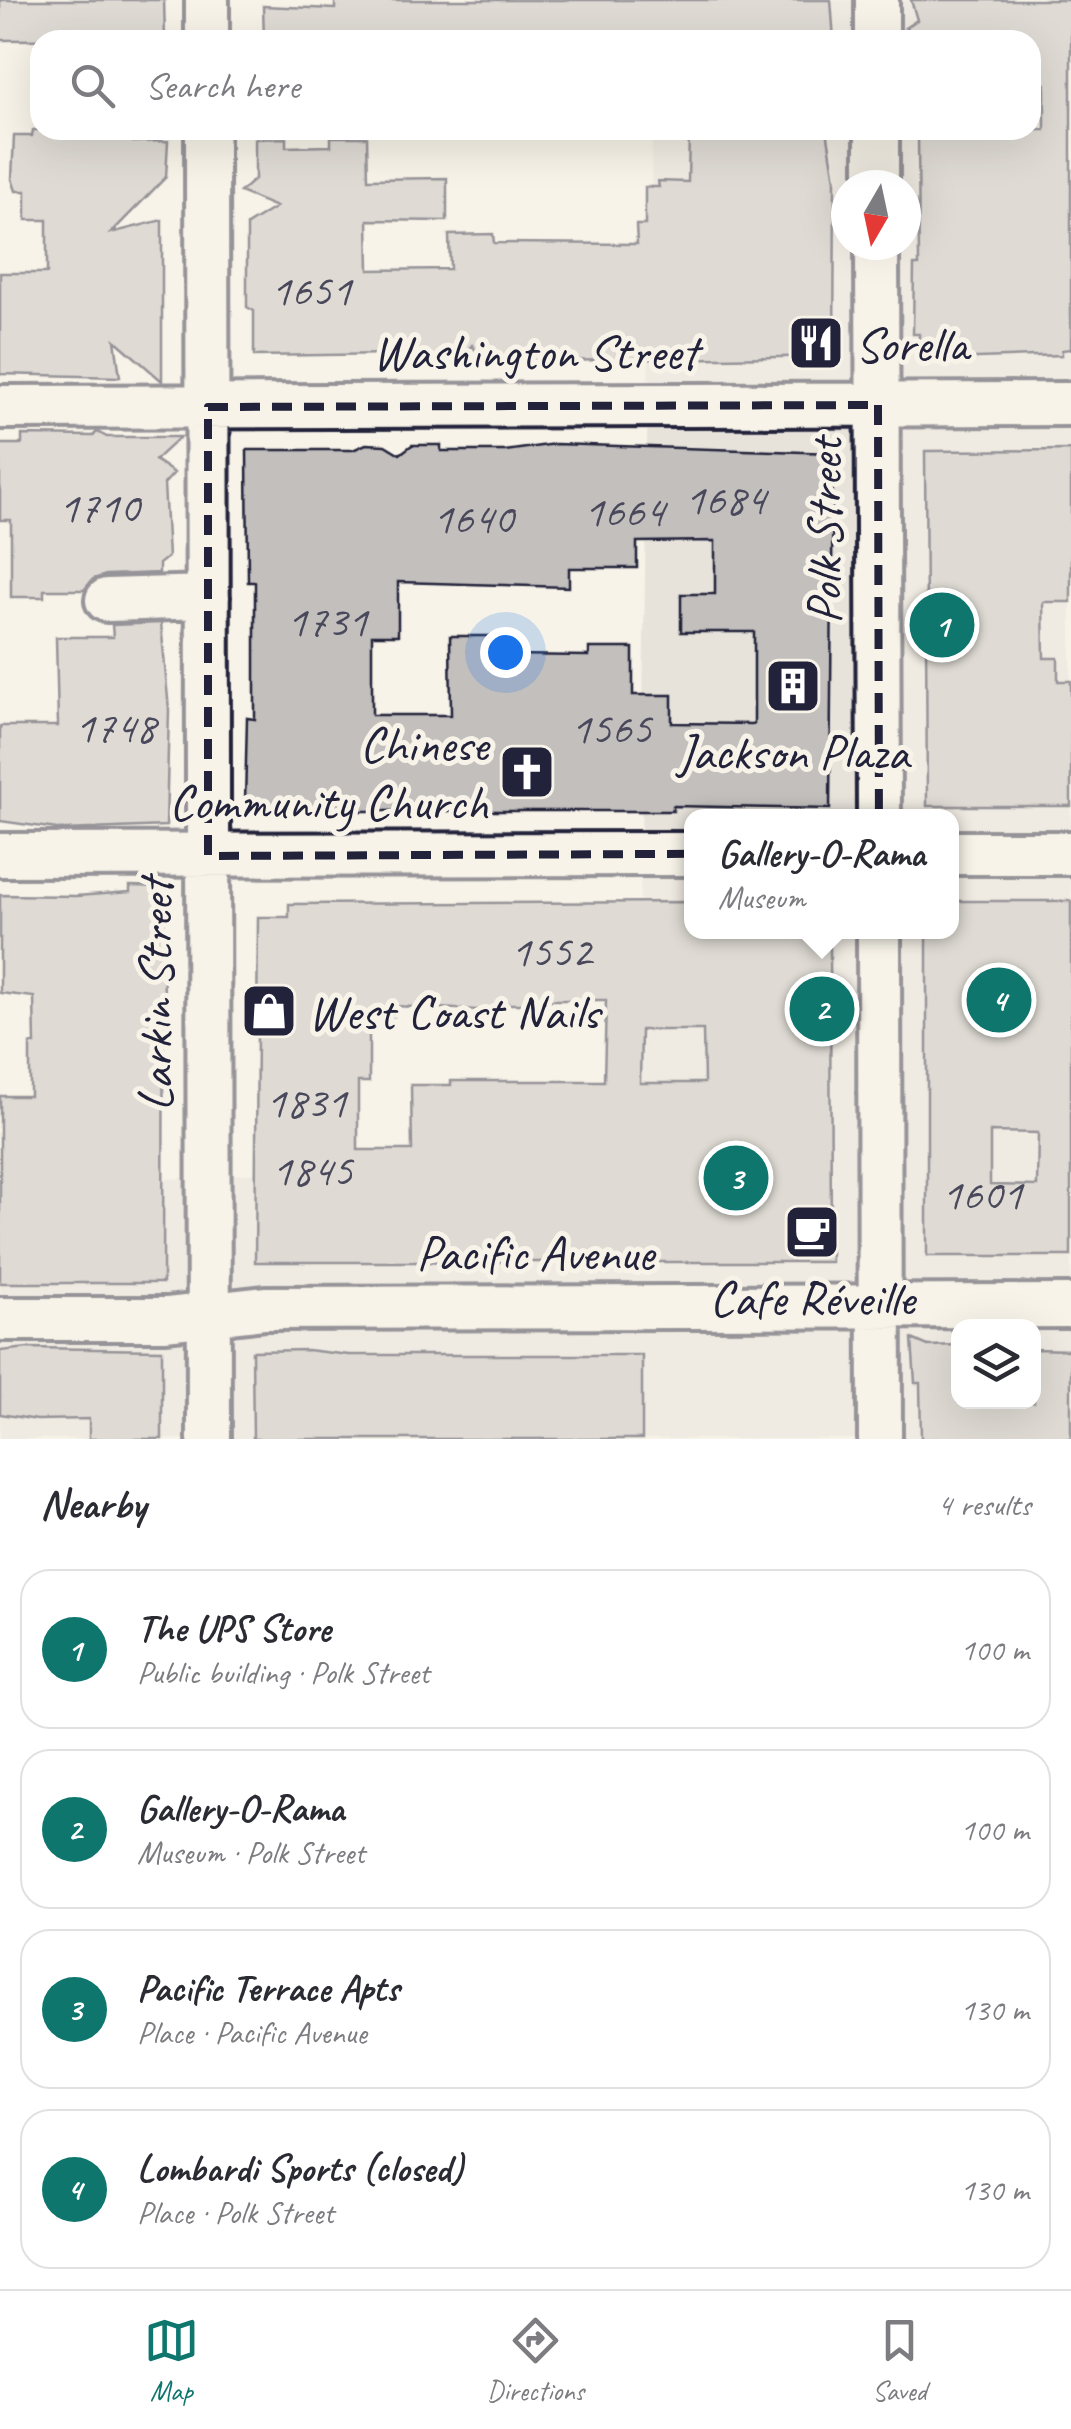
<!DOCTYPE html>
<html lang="en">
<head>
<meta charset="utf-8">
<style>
	body { margin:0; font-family:Caveat,sans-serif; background:#f7f7f7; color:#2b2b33 }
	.controls { position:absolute; right:30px; bottom:30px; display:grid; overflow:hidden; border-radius:20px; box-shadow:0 10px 40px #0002 }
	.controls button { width:90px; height:90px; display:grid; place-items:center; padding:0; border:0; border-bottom:2px solid #e1e1e2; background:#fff; color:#2b2b33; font:50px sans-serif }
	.compass { position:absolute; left:831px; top:170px; width:90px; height:90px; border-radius:50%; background:#fff; box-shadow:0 10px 40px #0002; rotate:189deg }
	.you { position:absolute; left:505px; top:652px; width:35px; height:35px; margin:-25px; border:8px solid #fff; border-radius:50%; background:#1a73e8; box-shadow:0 0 0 15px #1a73e833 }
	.badge { display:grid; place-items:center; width:65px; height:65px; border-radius:50%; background:#0f766e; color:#fff; font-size:32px; font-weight:700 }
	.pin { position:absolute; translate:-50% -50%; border:5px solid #fff; box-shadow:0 2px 10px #0006 }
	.popup { position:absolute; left:684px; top:809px; width:275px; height:130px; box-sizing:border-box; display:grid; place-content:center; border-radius:20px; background:#fff; filter:drop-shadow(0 2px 8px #0005); font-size:32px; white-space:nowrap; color:#7c7c81 }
	.popup b { font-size:38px; color:#2b2b33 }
	.popup::after { content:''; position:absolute; left:50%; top:100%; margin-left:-20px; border:20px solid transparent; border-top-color:#fff }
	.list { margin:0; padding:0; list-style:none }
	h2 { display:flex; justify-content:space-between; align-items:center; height:130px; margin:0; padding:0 40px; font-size:42px }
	h2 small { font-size:32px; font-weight:400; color:#7c7c81 }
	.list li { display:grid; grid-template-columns:65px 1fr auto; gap:30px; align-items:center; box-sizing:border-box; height:160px; margin:0 20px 20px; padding:0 20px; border:2px solid #e1e1e2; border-radius:30px }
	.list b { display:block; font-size:38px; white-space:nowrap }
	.list p { margin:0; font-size:32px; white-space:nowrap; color:#7c7c81 }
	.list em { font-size:32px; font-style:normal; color:#7c7c81 }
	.icon { flex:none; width:55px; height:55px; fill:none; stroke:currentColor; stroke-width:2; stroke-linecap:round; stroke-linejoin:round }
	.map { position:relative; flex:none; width:1071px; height:1439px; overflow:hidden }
	.search { position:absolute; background:#fff; box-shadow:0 10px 40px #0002; left:30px; right:30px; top:30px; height:110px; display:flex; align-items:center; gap:25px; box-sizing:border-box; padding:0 35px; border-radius:30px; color:#7c7c81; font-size:38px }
	.sheet { height:850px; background:#fff }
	nav { display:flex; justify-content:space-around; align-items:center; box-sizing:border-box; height:140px; border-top:2px solid #e1e1e2; background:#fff; font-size:28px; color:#7c7c81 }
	nav a { display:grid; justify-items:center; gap:5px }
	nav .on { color:#0f766e }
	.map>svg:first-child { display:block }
</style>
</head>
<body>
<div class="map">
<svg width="1071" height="1439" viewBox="0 0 1071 1439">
	<rect width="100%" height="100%" fill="#f7f3e8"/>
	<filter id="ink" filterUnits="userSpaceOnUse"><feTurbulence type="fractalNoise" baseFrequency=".01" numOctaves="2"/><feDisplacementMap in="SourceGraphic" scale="20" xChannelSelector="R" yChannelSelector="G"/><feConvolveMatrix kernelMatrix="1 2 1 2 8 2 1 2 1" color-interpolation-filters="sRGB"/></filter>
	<g filter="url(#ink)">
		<!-- built -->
		<path fill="#e7e3db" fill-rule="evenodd" d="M654,0H1071V1439H0V1189L636,1150L652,130H1031V40H653ZM846,185H906V245H846ZM692,816H952V932H692ZM958,1326H1034V1402H958Z"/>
		<!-- building -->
		<path fill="#c2bfbd" stroke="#22223b" stroke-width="2.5" fill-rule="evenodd" d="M0,0H164L165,39L0,40Z
			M335,0H831L834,40H264L263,6L335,9Z
			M911,0H1071V349L1062,350V355L919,360V334H913L914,265H919L918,130H1045V84H1031V40H918V35L905,28L917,20Z
			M33,130H159L132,142L168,141L166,177L111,233L162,220V381L115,340L120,377L0,374V273H47V220H26V191H16L12,179L14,136H32Z
			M689,130H827L835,180L834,356L499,362L483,361L472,345L458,362L394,363L393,354L254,356V311L247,307V225L276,207L240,192L255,179V139L286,138V147L331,146V137H367L368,179L447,178V221L368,220L369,270L450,269L449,235L493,234L494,243L637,244L636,225H645V187H659L658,181L688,182Z
			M97,432L107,437H180L155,460L174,473L164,484L168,557L159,564V573L106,575L93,579L84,590H44V597H11V520H0V444H22V435L93,436Z
			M366,444L385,445L400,454L412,445H441V451H505L555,444L833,453L830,809L673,806V811H314V815L249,810L245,803L247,718L255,719V582H248L247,450H353ZM715,541V594H681V632H754V724L672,723V695H633V648H589V656L509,655V636H450L451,715H372V635H398V582L569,587V568H637V542Z
			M1071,450V602H1043L1044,658H1058V681H1071V806H927L925,451Z
			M161,623L169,710L166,826L64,830L0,821V726H58L56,637H113L112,625Z
			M130,886L164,887L163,1283H0V1096H30V1044H35L34,997L0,993V895L76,896L130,892Z
			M952,901H1071V1256H927V932H952ZM990,1132L1038,1133L1037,1186L990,1185Z
			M692,902V932H830L831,1262H255L258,917H289V904ZM534,1000H606L604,1081H451V1085H411L412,1150H358V1082H369V1016H394V1006L499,1011V1004H534ZM641,1030H703L704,1083H640Z
			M912,1339L928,1346L958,1345V1402H1034V1349L1071,1350V1439H921L920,1383H915Z
			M28,1348L162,1350V1439H89V1419L37,1420L0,1414V1351Z
			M307,1350L349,1355H642V1439H253L252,1351Z"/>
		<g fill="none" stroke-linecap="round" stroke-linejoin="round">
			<!-- minor casing -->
			<g stroke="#22223b" stroke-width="50">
				<path id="minor" d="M877,0V40
					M207,40V0
					M207,130L209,1439
					M877,130V185
					M877,245L879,816
					M0,407L1071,404
					M107,600L208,597
					M952,853H1071
					M0,855L692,854
					M879,932L880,1439
					M0,1319H166L265,1308L1071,1306"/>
			</g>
			<!-- minor -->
			<use href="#minor" stroke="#f7f3e8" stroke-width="42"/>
		</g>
	</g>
	<!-- marked area -->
	<path d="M0 0H1071V1439H0ZM878,405L879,853L208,856V407Z" fill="#f7f3e8" fill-opacity=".55" fill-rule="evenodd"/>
	<path fill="none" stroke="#22223b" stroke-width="8" stroke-dasharray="20 12" stroke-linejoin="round" d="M878,405L879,853L208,856V407Z"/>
	<!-- icons -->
	<defs>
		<g id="restaurant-square" transform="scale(2.875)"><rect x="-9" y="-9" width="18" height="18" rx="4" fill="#22223b" stroke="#f7f3e8"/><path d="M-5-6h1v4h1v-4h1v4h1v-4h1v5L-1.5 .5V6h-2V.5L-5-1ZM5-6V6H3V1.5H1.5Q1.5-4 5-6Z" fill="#fff"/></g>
		<g id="building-square" transform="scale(2.875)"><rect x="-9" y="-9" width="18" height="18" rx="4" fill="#22223b" stroke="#f7f3e8"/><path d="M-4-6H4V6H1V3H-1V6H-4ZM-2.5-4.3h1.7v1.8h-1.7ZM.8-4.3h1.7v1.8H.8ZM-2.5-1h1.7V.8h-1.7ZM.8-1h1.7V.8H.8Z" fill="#fff"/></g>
		<g id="church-square" transform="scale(2.875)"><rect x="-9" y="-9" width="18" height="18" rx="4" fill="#22223b" stroke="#f7f3e8"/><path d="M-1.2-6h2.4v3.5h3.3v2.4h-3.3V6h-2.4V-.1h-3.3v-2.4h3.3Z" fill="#fff"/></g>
		<g id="shop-square" transform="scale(2.875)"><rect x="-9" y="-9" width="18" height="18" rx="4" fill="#22223b" stroke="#f7f3e8"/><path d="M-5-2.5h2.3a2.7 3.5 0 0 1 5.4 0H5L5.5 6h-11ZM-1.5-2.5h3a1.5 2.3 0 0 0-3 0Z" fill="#fff"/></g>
		<g id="cafe-square" transform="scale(2.875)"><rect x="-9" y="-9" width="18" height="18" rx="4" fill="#22223b" stroke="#f7f3e8"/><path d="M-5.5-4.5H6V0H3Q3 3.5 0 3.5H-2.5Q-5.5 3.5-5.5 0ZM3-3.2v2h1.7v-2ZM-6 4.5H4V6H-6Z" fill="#fff"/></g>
	</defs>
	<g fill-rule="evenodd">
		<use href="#restaurant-square" x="816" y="343"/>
		<use href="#building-square" x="793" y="686"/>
		<use href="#church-square" x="527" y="772"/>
		<use href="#shop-square" x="269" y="1011"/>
		<use href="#cafe-square" x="812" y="1232"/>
	</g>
	<g text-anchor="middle" stroke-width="10" stroke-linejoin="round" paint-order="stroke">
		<!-- number labels -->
		<g font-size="45" fill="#4a495c">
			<text x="311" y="305">1651</text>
			<text x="725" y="514">1684</text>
			<text x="99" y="522">1710</text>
			<text x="624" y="526">1664</text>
			<text x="473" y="533">1640</text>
			<text x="327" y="636">1731</text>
			<text x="115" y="742">1748</text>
			<text x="611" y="743">1565</text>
			<text x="551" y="966">1552</text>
			<text x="306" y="1117">1831</text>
			<text x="312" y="1185">1845</text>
			<text x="982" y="1209">1601</text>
		</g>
		<!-- poi labels -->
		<g font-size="50" fill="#22223b" stroke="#f7f3e8" text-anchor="start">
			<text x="855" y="361">Sorella</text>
			<text x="488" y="761" text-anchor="end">Chinese<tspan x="488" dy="58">Community Church</tspan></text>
			<text x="793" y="769" text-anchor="middle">Jackson Plaza</text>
			<text x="308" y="1029">West Coast Nails</text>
			<text x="812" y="1315" text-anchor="middle">Cafe Réveille</text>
		</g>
		<!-- street labels -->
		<g font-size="50" fill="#22223b" stroke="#f7f3e8">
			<text x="535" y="369">Washington Street</text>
			<text transform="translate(823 531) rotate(-90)" y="18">Polk Street</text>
			<text transform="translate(154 995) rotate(-90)" y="18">Larkin Street</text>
			<text x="535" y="1270">Pacific Avenue</text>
		</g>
	</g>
</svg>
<div class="controls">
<button><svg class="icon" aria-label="layers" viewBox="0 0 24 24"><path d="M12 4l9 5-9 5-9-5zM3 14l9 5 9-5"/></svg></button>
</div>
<svg class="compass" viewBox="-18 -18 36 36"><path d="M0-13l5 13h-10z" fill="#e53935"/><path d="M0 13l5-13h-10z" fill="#7c7c81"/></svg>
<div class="you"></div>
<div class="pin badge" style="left:942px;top:625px">1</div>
<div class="pin badge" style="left:822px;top:1009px">2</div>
<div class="popup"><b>Gallery-O-Rama</b>Museum</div>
<div class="pin badge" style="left:736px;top:1178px">3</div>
<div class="pin badge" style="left:999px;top:1000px">4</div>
<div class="search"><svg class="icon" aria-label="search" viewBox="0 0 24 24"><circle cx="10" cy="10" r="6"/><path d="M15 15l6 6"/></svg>Search here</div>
</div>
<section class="sheet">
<h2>Nearby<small>4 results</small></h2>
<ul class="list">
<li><span class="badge">1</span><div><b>The UPS Store</b><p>Public building · Polk Street</p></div><em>100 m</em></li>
<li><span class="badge">2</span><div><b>Gallery-O-Rama</b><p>Museum · Polk Street</p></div><em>100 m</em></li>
<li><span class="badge">3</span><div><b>Pacific Terrace Apts</b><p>Place · Pacific Avenue</p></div><em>130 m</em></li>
<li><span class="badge">4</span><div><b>Lombardi Sports (closed)</b><p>Place · Polk Street</p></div><em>130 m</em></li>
</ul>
</section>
<nav>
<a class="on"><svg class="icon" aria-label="map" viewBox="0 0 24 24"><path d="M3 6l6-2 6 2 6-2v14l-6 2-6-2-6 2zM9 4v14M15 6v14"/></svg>Map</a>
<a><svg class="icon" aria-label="directions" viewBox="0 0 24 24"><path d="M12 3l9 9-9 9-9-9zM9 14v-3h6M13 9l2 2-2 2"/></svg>Directions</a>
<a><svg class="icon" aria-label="saved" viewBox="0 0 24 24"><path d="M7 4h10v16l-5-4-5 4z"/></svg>Saved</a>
</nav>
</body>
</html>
